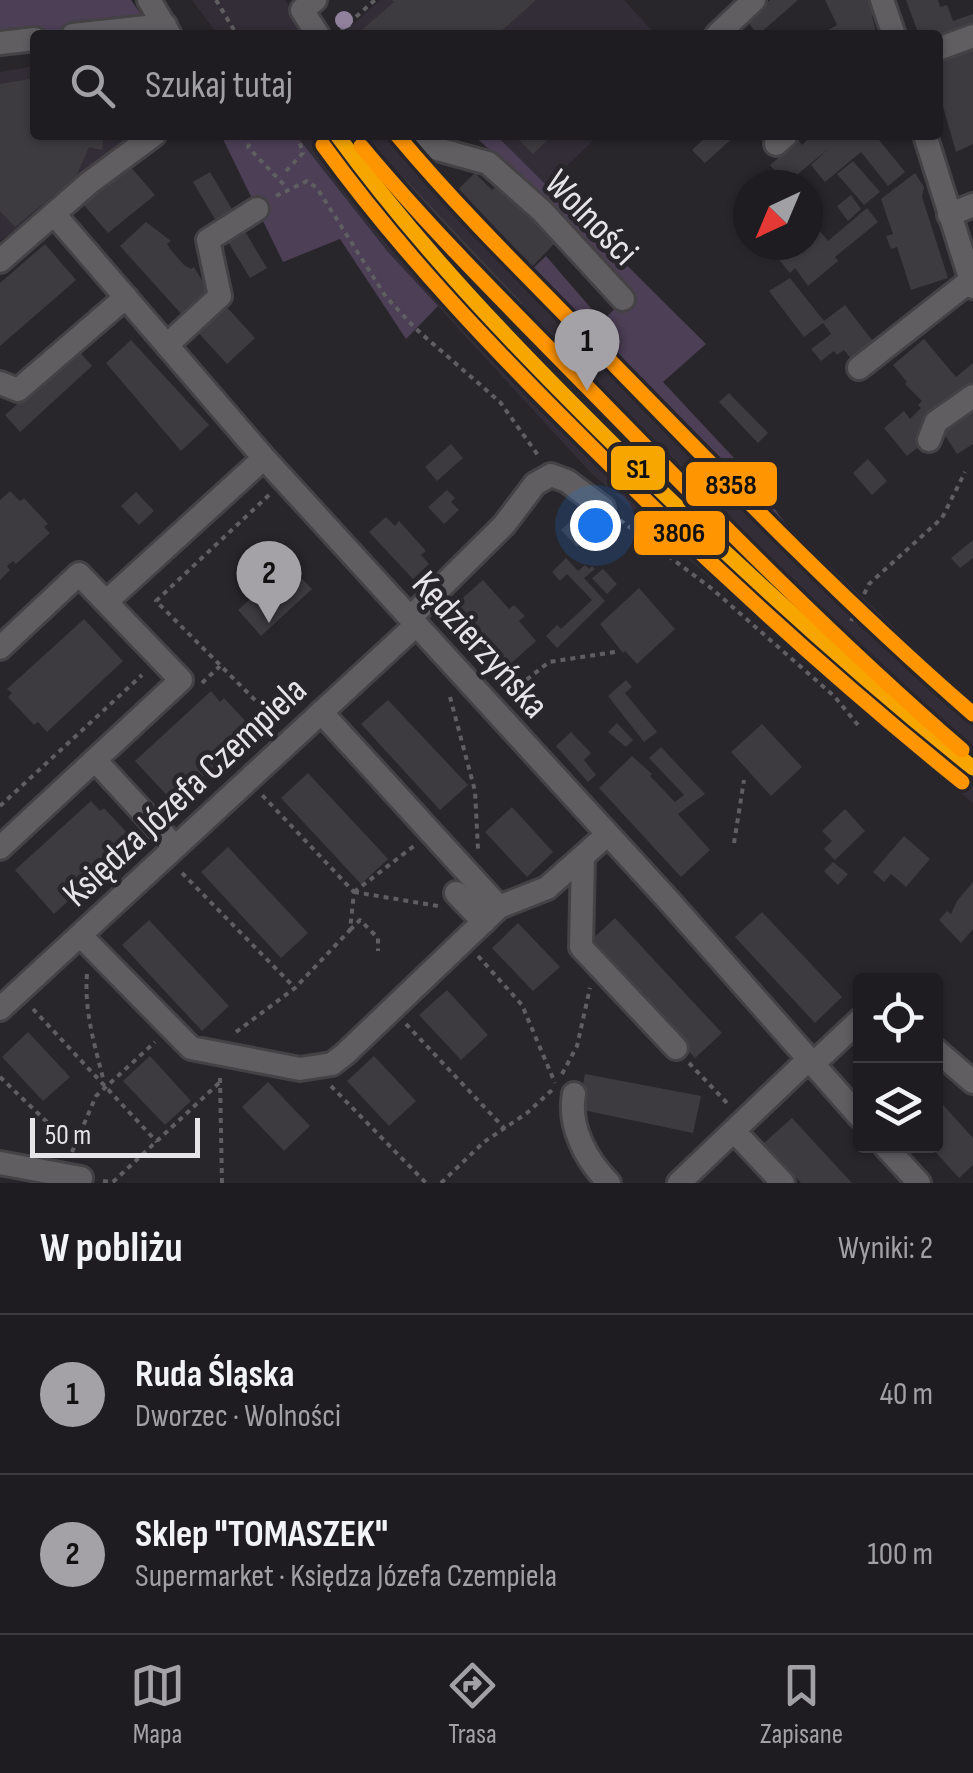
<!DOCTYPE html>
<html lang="pl">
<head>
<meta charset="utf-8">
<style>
	body { margin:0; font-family:"Sofia Sans Condensed",sans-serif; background:#262529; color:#f1f3f6 }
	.controls { position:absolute; right:30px; bottom:30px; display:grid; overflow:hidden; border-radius:10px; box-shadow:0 2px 8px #0004 }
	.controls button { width:90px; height:90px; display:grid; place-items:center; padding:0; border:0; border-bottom:2px solid #3c3a3e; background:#1e1c20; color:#f1f3f6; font:50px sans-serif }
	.compass { position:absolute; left:733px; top:170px; width:90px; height:90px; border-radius:50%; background:#1e1c20; box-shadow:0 2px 8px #0004; rotate:224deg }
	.scale { position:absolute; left:30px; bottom:25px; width:170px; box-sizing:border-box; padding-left:10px; border:5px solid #e7e4e8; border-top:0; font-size:28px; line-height:35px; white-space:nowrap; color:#e7e4e8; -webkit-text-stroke:8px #28252b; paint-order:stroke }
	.you { position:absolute; left:595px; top:525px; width:35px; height:35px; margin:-25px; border:8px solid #fff; border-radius:50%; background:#1a73e8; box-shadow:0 0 0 15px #1a73e833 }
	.badge { display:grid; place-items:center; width:65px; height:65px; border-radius:50%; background:#a4a2a6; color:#111; font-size:32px; font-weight:700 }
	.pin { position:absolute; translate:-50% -82px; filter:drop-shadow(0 2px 5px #0008) }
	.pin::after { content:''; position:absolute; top:52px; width:35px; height:30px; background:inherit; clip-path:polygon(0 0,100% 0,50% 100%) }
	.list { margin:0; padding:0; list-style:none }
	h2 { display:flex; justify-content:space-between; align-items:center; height:130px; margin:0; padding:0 40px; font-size:42px }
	h2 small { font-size:32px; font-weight:400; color:#a1a1a5 }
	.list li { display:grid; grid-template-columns:65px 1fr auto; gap:30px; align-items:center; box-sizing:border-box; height:160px; padding:0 40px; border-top:2px solid #3c3a3e }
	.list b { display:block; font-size:38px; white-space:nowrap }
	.list p { margin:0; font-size:32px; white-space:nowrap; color:#a1a1a5 }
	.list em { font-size:32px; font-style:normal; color:#a1a1a5 }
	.icon { flex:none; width:55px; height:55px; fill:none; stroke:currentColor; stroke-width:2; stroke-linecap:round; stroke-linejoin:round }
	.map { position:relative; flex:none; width:973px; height:1183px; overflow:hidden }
	.search { position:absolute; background:#1e1c20; box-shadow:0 2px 8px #0004; left:30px; right:30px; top:30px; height:110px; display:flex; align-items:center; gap:25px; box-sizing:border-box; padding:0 35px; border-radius:10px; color:#a1a1a5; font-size:38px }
	.sheet { height:450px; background:#1e1c20 }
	nav { display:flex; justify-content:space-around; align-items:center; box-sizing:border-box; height:140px; border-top:2px solid #3c3a3e; background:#1e1c20; font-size:28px; color:#a1a1a5 }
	nav a { display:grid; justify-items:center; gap:5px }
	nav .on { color:#a4a2a6 }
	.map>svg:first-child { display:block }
</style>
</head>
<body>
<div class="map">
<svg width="973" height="1183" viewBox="0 0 973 1183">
	<rect width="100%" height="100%" fill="#28262a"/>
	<!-- built -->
	<path fill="#322d37" d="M192,0H285L308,35H218Z
		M380,0H624L656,35H341Z
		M35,66V135H138L0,241V72Z
		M296,135H393L595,344L640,401L825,589L973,722V803L839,692L591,473L388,252Z
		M496,135H599L546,186Z"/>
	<!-- green -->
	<path fill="#4c3f56" d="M0,0H131L145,20L0,39Z
		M221,135H296L388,252L438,306L406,339L340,239L283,262Z
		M473,135H496L706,344L663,382L749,474L788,527L973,703V722L825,589L640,401L595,344L528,273L546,256L602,321L627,297L541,195Z"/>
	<!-- building -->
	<path fill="#3d3b3f" d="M392,0H536L497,35H356L394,2Z
		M770,0H798L758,35L747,21Z
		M825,0H872L876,13L872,16L877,35H819L837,25Z
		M906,0H938L940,7L947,5L953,21L973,14V31L938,44V35H919Z
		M973,42V144L956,152L938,89V54Z
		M35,78V135H104L102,150L89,147L76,177L15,227L0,211V84Z
		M514,135H553L533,154Z
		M708,135H736L705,163L692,150Z
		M804,135H875L905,172L888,186L861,152L825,182L811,165L828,149L786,184L770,165L799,141L802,145L808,139Z
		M853,161L880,192L864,205L837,174Z
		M129,165L155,195L108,233L83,204Z
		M210,172L233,211L216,221L193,182Z
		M475,173L492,190L499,183L557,241L527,272L452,195Z
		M915,173L924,187L922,197L948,278L911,290L897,247L891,249L886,236L893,234L881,199Z
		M405,179L523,304L502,324L388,194Z
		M851,195L861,209L848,221L837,206Z
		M867,208L878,222L835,257L838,261L808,286L795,268L790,273L772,251L779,245H808V217L828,241Z
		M146,222L171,241L167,244L171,250L184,265L191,269L194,267L210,293L184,317L120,246Z
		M244,230L267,268L250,278L227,240Z
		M45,244L76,280L0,346V283Z
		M790,278L824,321L845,305L875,344L853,361L844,350L837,355L834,351L821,361L811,349L831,334L823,323L804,337L769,291Z
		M223,303L255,338L227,364L195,329Z
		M924,339L956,377L973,363V386L919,430L915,437L921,445L907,456L884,428L904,411L910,419L921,408L918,405L922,401L905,384L907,382L893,365Z
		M131,340L209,425L181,451L106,363Z
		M78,350L92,366L20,432L5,415Z
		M729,393L768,433L758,443L719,402Z
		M973,402V444L957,454L938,425Z
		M451,444L463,458L437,481L425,467Z
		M868,459L887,481L872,495L853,473Z
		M447,490L455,498L451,502L459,510L444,524L428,507Z
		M10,491L20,501L24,498L48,524L44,527L50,533L16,564L13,561L7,566L10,570L0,580V500Z
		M136,492L154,511L139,525L121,506Z
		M577,515L595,533L577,547L561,530Z
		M386,517L395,526L399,521L426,551L421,555L429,564L413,579L369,532Z
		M973,540V558L960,568L951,558Z
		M566,558L578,571L585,565L589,569L592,566L595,569L584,578L605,601L557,648L546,636L557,625L561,629L592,600L567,574L560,581L552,572Z
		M288,564L312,589L261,636L238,610Z
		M603,569L617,584L607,594L592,578Z
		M483,580L509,609L514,605L525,616L519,621L536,641L500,673L447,612Z
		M639,588L675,629L637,664L625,651L623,653L600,624Z
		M84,619L123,661L47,732L38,722L34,725L8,697L12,693L7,689Z
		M626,680L632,687L625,693L657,732L644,742L608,696Z
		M211,691L220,702L224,698L250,726L246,729L250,734L174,803L135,761Z
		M388,700L468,785L440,810L361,724Z
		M617,723L633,740L626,747L608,732Z
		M762,724L802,767L771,796L731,752Z
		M571,732L591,753L584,760L596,775L588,782L556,746Z
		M661,747L705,794L678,814L710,850L681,877L599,788L632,756L652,774L650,776L675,802L684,795L649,758Z
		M308,773L388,859L361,884L281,798Z
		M91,801L100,811L104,808L130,836L127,839L131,844L54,914L15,870Z
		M512,807L553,852L527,877L485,832Z
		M845,809L865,831L835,860L824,849L832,841L822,831Z
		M904,836L930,859L906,887L891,874L884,882L873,872Z
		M228,847L308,933L281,958L201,872Z
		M833,862L848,874L838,885L824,871Z
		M973,882V929L961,943L939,920L947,911L951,914L957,901Z
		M762,912L842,997L815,1023L735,937Z
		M615,918L722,1033L695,1058L588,943Z
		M149,920L229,1006L202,1031L122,945Z
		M518,923L560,967L533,991L492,948Z
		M447,990L488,1035L461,1060L419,1015Z
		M28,1032L70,1077L43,1101L2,1057Z
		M150,1056L191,1101L165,1125L123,1081Z
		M374,1056L416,1101L389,1126L347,1081Z
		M585,1074L701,1096L693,1133L578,1109Z
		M268,1082L310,1126L284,1151L242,1107Z
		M936,1097L973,1138V1165L959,1178L930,1146H936Z
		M792,1118L852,1183H801L764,1143Z"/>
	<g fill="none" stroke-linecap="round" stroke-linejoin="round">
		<!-- minor casing -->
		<g stroke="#444245" stroke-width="28">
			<path id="minor" d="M149,0L170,35
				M315,0L302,10L318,35
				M882,0L894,35
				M73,35L165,25
				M717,35L754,0
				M0,43L35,39
				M938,49L973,36
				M405,135L412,142L488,163L542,211L623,299
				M925,135L973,287
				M776,144L786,135
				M54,214L264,458L671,903L860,1117
				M949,215L973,205
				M0,261L89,183L154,135
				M167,345L220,296L208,240L257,209
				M859,368L971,280
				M0,383L18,390L126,297
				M929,440L936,422L973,396
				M106,602L264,458
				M410,618L504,525L535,484L551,475L567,481L603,508
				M0,648L79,574L181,680L0,848
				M321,712L499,907
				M95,760L175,847
				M583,857L581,947L676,1048
				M456,893L484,922
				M80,935L191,1048L300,1069L332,1064L345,1054L499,907L547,888L608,834
				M0,1009L416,625
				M936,1050L973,1082
				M813,1064L860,1020
				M574,1094C568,1126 586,1160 609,1183
				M734,1131L783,1183
				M885,1146L919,1183
				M0,1163L81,1178
				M679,1183L809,1059"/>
		</g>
		<!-- path -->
		<path stroke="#5f5e61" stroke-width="4" stroke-dasharray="5 5" stroke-linecap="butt" d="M216,0L237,35
			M341,30L375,0
			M254,135L248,147L287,188
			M286,171L303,153L297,135
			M276,196L307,181L317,188L386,297L416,329L500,402L540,458
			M439,236L455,253
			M467,266L482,283
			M269,495L156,601L277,722
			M620,520L711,588L834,696L858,725
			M851,621L869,584L942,518L965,472
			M202,683L220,666
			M511,692L549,662L615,652
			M450,697L475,791L478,849
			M0,806L142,675
			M734,843L744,780
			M182,873L294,987
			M354,892L438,906
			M354,892L414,846
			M350,930L360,920L378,938V951
			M478,956L522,1005L555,1083
			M87,974C84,1012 95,1046 104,1082
			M33,1009L157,1142
			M406,1024L505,1129
			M236,1032L295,988L350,930L354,892L262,795
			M689,1063L727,1103
			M562,1074L577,1046L590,988
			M0,1077L72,1146
			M220,1078L222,1183
			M331,1086L426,1183
			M72,1152L96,1096L155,1042
			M103,1181L113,1182L219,1083
			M441,1183L484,1142L527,1113L552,1090"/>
		<!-- minor -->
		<use href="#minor" stroke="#605e61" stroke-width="22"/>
		<!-- rail-1 casing -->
		<g stroke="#28252b" stroke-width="22">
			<path id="rail-1" d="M337,135C418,246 513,345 611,442C726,556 846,666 973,768"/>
		</g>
		<!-- rail-2 casing -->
		<g stroke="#28252b" stroke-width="22">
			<path id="rail-2" d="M323,145C405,258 502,358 601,456C716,571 836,680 962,782"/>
		</g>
		<!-- rail-3 casing -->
		<g stroke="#28252b" stroke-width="22">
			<path id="rail-3" d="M361,146C436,236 519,317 601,401C718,521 835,640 962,750"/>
		</g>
		<!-- rail-4 casing -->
		<g stroke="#28252b" stroke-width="22">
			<path id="rail-4" d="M397,135C469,221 550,298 628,379C740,494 852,609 973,714"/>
		</g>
		<!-- rail-1 -->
		<use href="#rail-1" stroke="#f7a600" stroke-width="15"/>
		<!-- rail-2 -->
		<use href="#rail-2" stroke="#ff9500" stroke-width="15"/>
		<!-- rail-3 -->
		<use href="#rail-3" stroke="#ff9500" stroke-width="15"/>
		<!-- rail-4 -->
		<use href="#rail-4" stroke="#ff9500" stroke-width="15"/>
	</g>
	<!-- trees -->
	<circle fill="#91819d" cx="344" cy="20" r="9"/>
	<g text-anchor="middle" stroke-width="9" stroke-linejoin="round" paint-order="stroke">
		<!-- street labels -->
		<g font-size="38" fill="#e7e4e8" stroke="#28252b">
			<text transform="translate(592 217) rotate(46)" y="13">Wolności</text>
			<text transform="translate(481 644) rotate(48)" y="13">Kędzierzyńska</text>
			<text transform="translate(184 791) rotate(-43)" y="13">Księdza Józefa Czempiela</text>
		</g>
	</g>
	<g stroke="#28252b" stroke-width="4">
		<rect x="609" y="444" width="58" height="48" rx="10" fill="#f7a600"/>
		<rect x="684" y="460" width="95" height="48" rx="10" fill="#ff9500"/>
		<rect x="632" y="509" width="95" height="48" rx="10" fill="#ff9500"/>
	</g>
	<g font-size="28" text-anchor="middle" font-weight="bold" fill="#111">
		<text x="638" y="478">S1</text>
		<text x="731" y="494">8358</text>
		<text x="679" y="542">3806</text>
	</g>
</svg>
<div class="controls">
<button><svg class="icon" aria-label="locate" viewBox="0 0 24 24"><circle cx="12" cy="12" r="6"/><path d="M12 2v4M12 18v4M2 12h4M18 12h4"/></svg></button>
<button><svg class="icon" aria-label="layers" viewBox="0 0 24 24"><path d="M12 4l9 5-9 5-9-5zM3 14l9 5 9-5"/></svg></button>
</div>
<svg class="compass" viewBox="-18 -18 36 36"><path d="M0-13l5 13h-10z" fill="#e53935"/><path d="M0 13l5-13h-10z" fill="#a1a1a5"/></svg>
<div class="scale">50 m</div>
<div class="you"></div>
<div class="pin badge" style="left:587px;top:391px">1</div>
<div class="pin badge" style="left:269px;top:623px">2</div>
<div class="search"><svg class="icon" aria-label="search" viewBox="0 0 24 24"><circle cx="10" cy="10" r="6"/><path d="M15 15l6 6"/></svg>Szukaj tutaj</div>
</div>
<section class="sheet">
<h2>W pobliżu<small>Wyniki: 2</small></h2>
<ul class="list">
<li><span class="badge">1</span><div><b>Ruda Śląska</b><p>Dworzec · Wolności</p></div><em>40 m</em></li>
<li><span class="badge">2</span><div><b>Sklep &quot;TOMASZEK&quot;</b><p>Supermarket · Księdza Józefa Czempiela</p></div><em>100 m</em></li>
</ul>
</section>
<nav>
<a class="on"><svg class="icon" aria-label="map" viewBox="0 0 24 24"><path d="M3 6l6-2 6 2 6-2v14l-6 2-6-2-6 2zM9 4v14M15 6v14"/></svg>Mapa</a>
<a><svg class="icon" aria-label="directions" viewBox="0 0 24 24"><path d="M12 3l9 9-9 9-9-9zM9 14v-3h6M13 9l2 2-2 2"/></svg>Trasa</a>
<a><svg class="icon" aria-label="saved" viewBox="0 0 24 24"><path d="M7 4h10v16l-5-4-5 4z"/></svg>Zapisane</a>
</nav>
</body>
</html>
